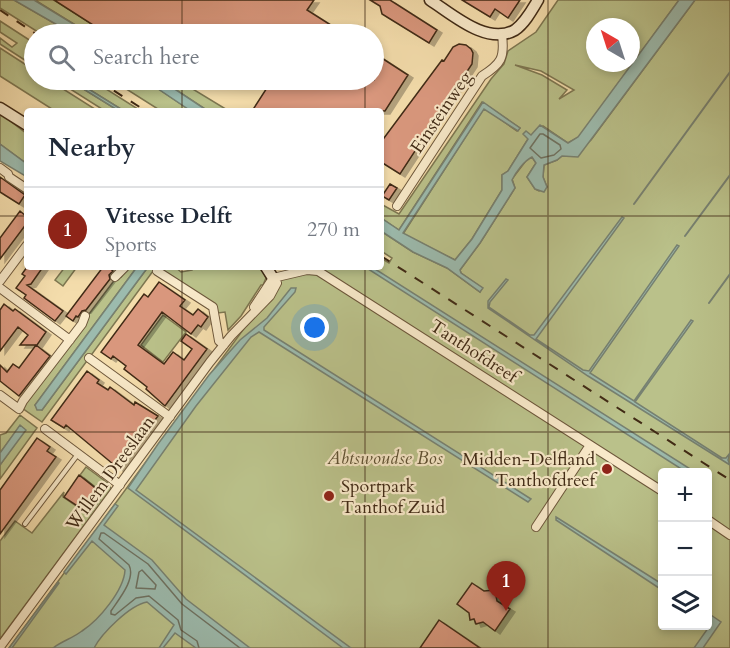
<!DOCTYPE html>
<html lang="en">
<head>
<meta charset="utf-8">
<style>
	body { margin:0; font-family:Cardo,serif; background:#f2f2f3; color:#1f2937 }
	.controls { position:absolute; right:18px; bottom:18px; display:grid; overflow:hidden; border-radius:6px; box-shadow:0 3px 9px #0003 }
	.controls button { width:54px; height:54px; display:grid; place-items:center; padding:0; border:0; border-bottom:2px solid #e0e1e3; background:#fff; color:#1f2937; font:30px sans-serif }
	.compass { position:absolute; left:586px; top:18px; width:54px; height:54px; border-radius:50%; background:#fff; box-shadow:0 3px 9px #0003; rotate:321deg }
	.you { position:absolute; left:315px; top:328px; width:21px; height:21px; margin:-15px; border:4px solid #fff; border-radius:50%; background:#1a73e8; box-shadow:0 0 0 9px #1a73e833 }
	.badge { display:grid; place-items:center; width:39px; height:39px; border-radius:50%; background:#8f2418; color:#fff; font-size:20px; font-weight:700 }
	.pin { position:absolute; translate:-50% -50px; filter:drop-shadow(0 2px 3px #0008) }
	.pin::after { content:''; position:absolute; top:32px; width:21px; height:18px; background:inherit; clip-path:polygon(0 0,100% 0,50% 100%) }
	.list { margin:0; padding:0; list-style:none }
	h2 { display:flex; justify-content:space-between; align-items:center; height:78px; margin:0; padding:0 24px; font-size:26px }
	h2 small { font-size:20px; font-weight:400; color:#747a83 }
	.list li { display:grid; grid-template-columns:39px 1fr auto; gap:18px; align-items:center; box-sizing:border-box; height:84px; padding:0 24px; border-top:2px solid #e0e1e3 }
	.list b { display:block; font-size:22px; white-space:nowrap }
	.list p { margin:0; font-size:20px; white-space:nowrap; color:#747a83 }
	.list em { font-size:20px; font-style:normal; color:#747a83 }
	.icon { flex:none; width:33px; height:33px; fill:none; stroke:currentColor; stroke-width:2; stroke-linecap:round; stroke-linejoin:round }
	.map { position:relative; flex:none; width:730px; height:648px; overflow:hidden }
	.search { position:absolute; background:#fff; box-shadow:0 3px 9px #0003; left:24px; top:24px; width:360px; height:66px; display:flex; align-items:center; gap:15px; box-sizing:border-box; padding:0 21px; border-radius:33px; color:#747a83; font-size:22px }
	.panel { position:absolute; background:#fff; box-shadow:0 3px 9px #0003; left:24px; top:108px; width:360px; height:162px; border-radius:6px }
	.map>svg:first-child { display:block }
</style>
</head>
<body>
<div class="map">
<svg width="730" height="648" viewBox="0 0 730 648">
	<defs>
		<filter id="shadow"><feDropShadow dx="5" dy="3" stdDeviation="0" flood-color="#0004"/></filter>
	</defs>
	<rect width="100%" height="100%" fill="#f4ddac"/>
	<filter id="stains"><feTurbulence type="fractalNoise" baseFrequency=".00333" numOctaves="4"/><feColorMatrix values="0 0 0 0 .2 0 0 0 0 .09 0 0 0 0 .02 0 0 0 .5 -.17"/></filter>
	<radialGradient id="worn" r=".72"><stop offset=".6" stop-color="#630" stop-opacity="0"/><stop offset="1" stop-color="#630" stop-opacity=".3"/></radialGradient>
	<!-- green -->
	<path fill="#bac18a" stroke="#7d7650" stroke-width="1.5" fill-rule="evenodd" d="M0,0H14L73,34H41L0,8Z
		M35,0H54L108,34H90Z
		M558,0H679L579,137L568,143L543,126L528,139L508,171L502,175V190L472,239L455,260L403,234L484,108L517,131L520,128L482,102L399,230L381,218V204L399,214L491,79L504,64L508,51L536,32ZM595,27H631V63H595ZM515,65L541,71L574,90L559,99L567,90L542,75Z
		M695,0H730V648H9L287,270L277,267H381V258L389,263L392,258L381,251V231L413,252L447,268L480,292L482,288L461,273L460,270L480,243L515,188L512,179L528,158L532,157L536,163L527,177L535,189L539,191L547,187L543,177L544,165L557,160L562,156L573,155L591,140ZM662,472H708V626H662Z
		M0,21L34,43V54L29,51L27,53L34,58V66L0,44V38L12,47L17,43L0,32Z
		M0,48L34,70V80H49L98,111H55L0,76Z
		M56,80H69L119,111H105Z
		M74,80H92L141,111H124Z
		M112,80H145L191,111H161Z
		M161,80H178L229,111H208Z
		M0,113L27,134V164L0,144Z
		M65,267H77L63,286L55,280Z
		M129,267H137L35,405L42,410L148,267H156L42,422L22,408L86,324V318L116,278L121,277Z
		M160,267H175L181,272L192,270L195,267H255L262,270L266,278L263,285H261L241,316L228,330L225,312L218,313L215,306L160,270Z
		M163,315L186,332L163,362L141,345Z
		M20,415L37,428L0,479V465L25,430L20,426L0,453V435L6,433Z
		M86,467L109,484L111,489L0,639V541L15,521L32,533L64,492L63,497L85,512L100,491L80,475Z"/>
	<!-- water -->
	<path fill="#9cbbae" stroke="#778171" stroke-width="1.5" d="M14,0H34L90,34H73Z
		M679,0H695L578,157L562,156L557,160L544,165L543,177L547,187L544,192L535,189L527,177L536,163L532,157C524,161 516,172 512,180L515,188L480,243L460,270L461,273L483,288L480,292L447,268L413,252L381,231V218L399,230L483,102L520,128L518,131L484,109L403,233L455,260L472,239L502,190V175L508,171L528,139L523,134L526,131L531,135L540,125L568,143L578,137Z
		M69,80H74L124,111H119Z
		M145,80H161L208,111H191Z
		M0,144L27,164V177L0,161Z
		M622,217L624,218L536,339L583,370L589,371L677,245L679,246L590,373L634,401L691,320L693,321L635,402L722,458H726L730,453L728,460L730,465L588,376L488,308V301L506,279L508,280L490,302L489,307L530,335H534Z
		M137,267H148L42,410H37L35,405Z
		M365,267H372L695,472H686Z
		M291,288H296L295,292L264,327V330L531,499L528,502L259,332L251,337L196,406L136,490L351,648H343L128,488L158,444L209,375L240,340L267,318Z
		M20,425L26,430L0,465V453Z
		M115,504L118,506L104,525L152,560L186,599L250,648H196L175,633L163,648H159L174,625L147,602C130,605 102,633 94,648H53C62,641 73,638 82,631C99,620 124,590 125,570L92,541L66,574L64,572Z
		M556,517L662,584V590L556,520Z
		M58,582L59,583L12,648H9Z
		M708,613L721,622L703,648H694L711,624L708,619Z"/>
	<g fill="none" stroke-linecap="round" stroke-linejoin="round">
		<!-- shore -->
		<path stroke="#6e7262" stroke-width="1.5" d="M540,134H543L560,145L561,149L554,155L541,158L530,148Z
			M142,570L156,585L155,589L136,588L139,572Z
			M199,648L197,641L181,630L178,620L149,596L136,598L115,615L111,614V611C119,599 136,579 129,565L99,539L101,533H104L148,564L182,604L240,648"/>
		<!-- stream -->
		<path stroke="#778171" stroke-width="2" d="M634,204L730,72
			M685,236L730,175
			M709,303L730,274"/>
	</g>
	<!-- building -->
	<path fill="#d9977d" stroke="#402a15" stroke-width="1.5" filter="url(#shadow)" d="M54,0H314L307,10L345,34H107Z
		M370,0H390L437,30L429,43L382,14L380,6Z
		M462,0H520L508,18L495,9L490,17Z
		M459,44L466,45L471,49L473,53L472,64L400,174L381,162V142L442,60L444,61L453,47Z
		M374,53L408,75L385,111H252L272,80H374Z
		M0,177L25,195L19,204L0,192Z
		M390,184L397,188L389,200L382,196Z
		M20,211L27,217V223L0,259V238Z
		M27,267H43L31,284L27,285L63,311L55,321L24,298L26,295L16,288L25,276L22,274Z
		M103,267H108L113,271L109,275L110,279L86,310L82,311L78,317L76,316L73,321L66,316Z
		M159,282L185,300L180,306L193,315L198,309L208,317L201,327L198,325L191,334L162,312L138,345L164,364L173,352L184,360L192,349L181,341L186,334L207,349L165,406L146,389L147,387L124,369L126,366L113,356L111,359L101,352L144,294L148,297Z
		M4,304L13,311L15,309L46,332L37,345H20L28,335L18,327L0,351V310Z
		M36,345L50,356L19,396L0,381V365L7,372L13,364L19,368Z
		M87,371L99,380L97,383L108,390L110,387L134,405L135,402L158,416L119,469L66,425L64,428L51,420Z
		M37,438L50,447L47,451L56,457L0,534V490Z
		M79,475L99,491L85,511L64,497Z
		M472,583L484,591L495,590L497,601L510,609L495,631L483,622L476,624L474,619L470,620L469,613L457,604Z
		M439,620L480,648H420Z"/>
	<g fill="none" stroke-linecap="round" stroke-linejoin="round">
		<!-- lane casing -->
		<g stroke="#6d573b" stroke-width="6">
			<path id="lane" d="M25,524L78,454"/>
		</g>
		<!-- street casing -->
		<g stroke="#6d573b" stroke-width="10">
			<path id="street" d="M0,168L8,174L9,177L27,189
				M397,206L482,76C501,64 505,58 502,35
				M157,271L213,307L219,341L224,345
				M115,277L125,267
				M273,278L307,270L318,271L662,491
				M0,281L27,245
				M0,288L70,340
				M254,307L273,278
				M89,358L170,417
				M0,395L19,409L23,401L82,324L85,316
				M45,429L120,485
				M708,520L730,535
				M536,527L590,445
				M0,647L210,362L231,336L270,296L277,283L273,278"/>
		</g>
		<!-- secondary casing -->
		<g stroke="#402a15" stroke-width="13">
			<path id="secondary" d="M430,0C452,14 487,46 515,30C525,23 532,10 538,0
				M0,108L27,125
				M266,267L273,278"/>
		</g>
		<!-- lane -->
		<use href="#lane" stroke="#f8e9c9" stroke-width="4"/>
		<!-- street -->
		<use href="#street" stroke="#f8e9c9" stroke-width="8"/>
		<!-- secondary -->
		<use href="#secondary" stroke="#f8e9c9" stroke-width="10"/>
		<!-- rail -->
		<path stroke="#402a15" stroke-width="2" stroke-dasharray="10 10" stroke-linecap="butt" d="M0,10L36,34
			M97,80L146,111
			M381,256L730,480"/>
	</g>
	<!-- grid -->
	<path fill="none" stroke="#402a15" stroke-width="1.5" stroke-opacity="0.55" d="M182,0V34M365,0V34M548,0V648M182,80V111M365,80V111M0,216H27M381,216H730M182,267V648M365,267V648M0,432H730"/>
	<!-- markers -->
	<g fill="#8f2418" stroke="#f8e9c9" stroke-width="2">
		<circle cx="607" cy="469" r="6"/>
		<circle cx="329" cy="496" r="6"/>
	</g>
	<g text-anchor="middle" stroke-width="4.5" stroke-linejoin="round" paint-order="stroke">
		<!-- street labels -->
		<g font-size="18" fill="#402a15" stroke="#f8e9c9">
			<text transform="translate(441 112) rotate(-56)" y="6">Einsteinweg</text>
			<text transform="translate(474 351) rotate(33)" y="6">Tanthofdreef</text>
			<text transform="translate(110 473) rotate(-54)" y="6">Willem Dreeslaan</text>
		</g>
		<!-- park labels -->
		<g font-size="18" font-style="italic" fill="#5e5032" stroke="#f8e9c9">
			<text x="385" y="464">Abtswoudse Bos</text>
		</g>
		<!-- poi labels -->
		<g font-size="18" fill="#402a15" stroke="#f8e9c9" text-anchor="end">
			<text x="595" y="465">Midden-Delfland<tspan x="595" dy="21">Tanthofdreef</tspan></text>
			<text x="341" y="492" text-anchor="start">Sportpark<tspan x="341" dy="21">Tanthof Zuid</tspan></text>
		</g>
	</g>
	<rect width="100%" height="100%" filter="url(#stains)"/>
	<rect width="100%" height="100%" fill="url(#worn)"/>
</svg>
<div class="controls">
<button>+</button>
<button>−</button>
<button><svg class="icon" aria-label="layers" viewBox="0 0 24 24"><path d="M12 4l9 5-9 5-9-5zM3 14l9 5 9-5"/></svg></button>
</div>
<svg class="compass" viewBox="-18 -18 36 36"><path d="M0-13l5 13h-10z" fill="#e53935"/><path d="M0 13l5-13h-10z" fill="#747a83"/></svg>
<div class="you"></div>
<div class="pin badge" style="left:506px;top:611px">1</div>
<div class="search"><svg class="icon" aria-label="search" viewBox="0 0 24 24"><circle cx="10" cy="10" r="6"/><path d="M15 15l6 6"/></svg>Search here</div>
<section class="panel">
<h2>Nearby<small></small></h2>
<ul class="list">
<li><span class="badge">1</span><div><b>Vitesse Delft</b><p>Sports</p></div><em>270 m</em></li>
</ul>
</section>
</div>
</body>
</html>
